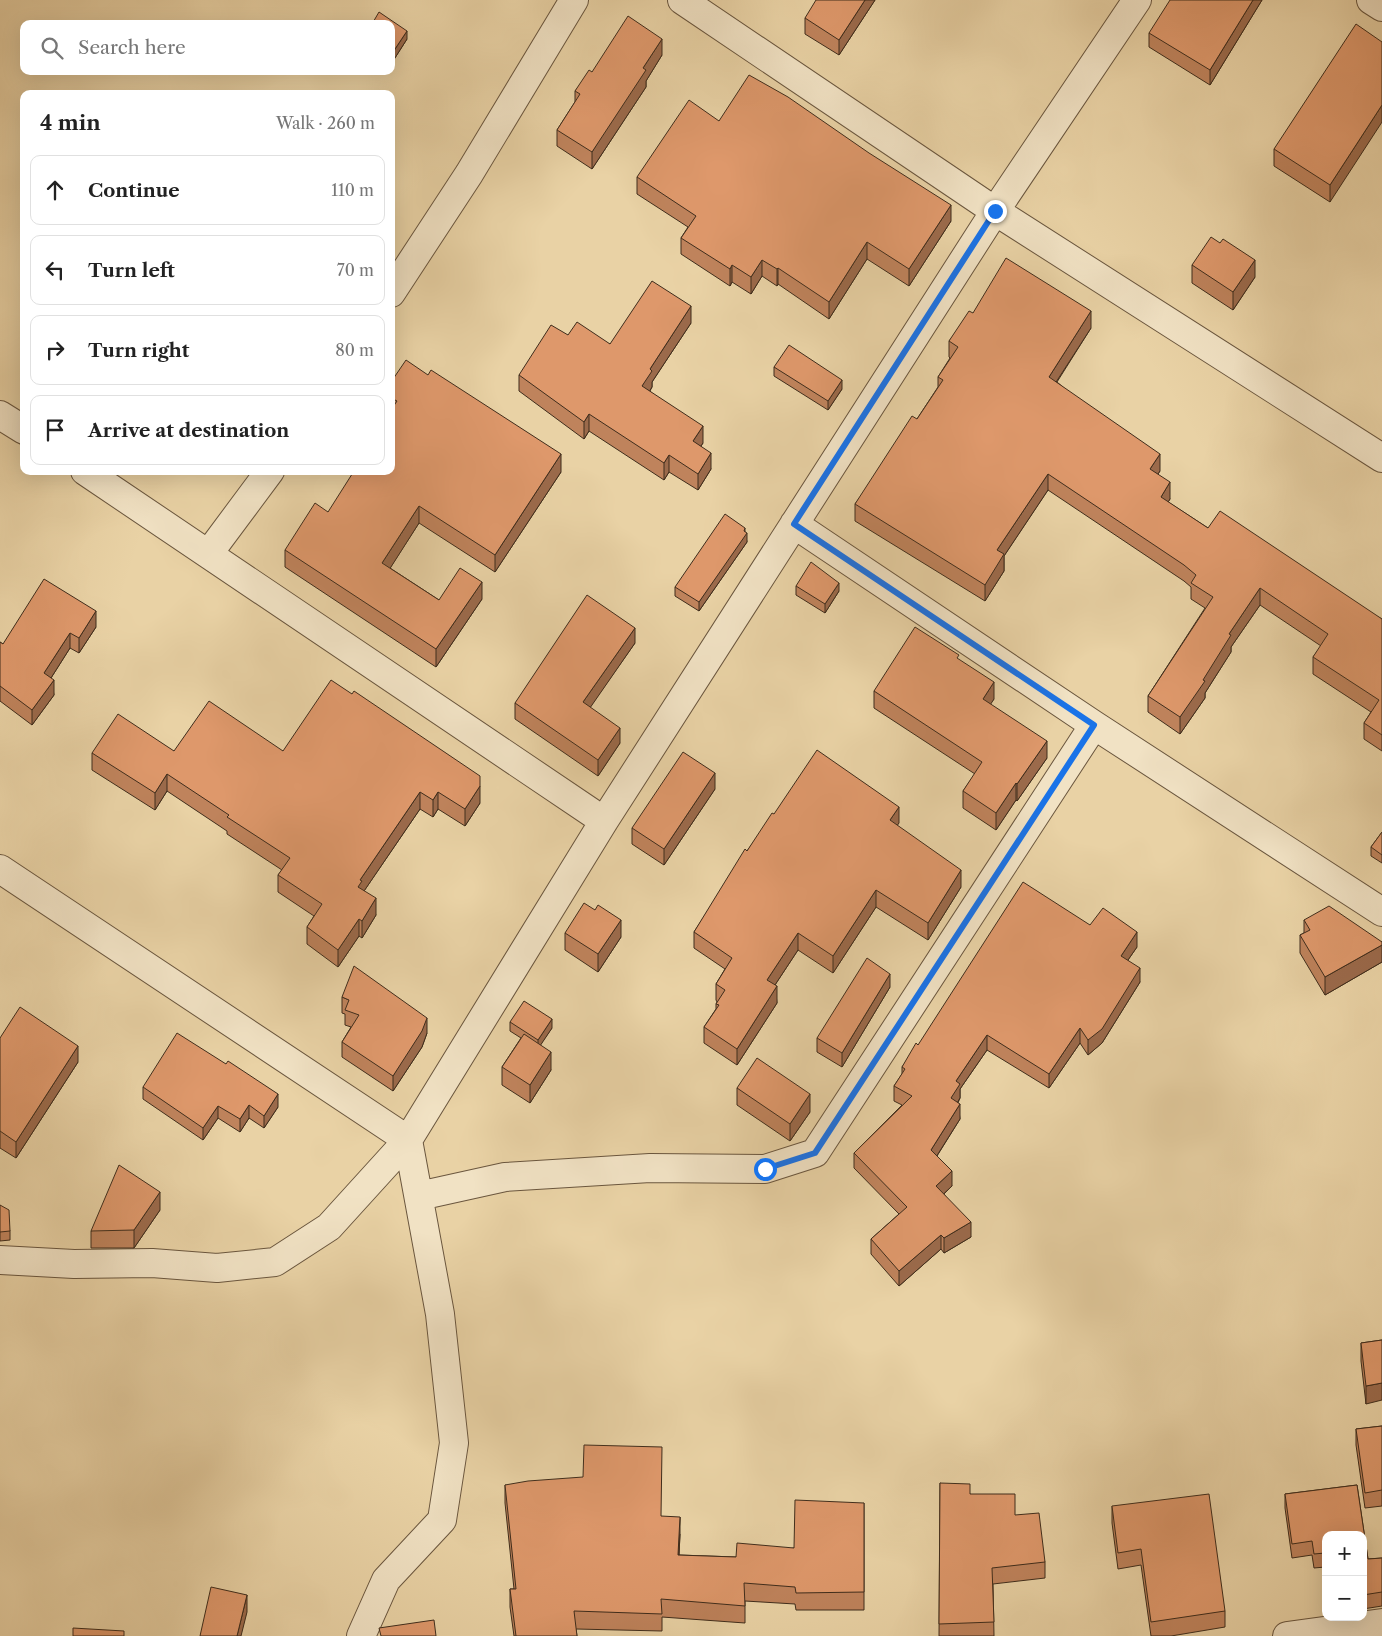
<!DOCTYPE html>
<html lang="en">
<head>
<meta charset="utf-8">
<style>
	body { margin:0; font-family:"Libre Caslon Text",serif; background:#f2f2f2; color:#222 }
	.controls { position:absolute; right:15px; bottom:15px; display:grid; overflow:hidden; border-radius:10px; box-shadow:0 5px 20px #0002 }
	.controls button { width:45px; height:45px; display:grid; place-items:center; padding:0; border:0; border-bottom:1px solid #e0e0e0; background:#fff; color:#222; font:25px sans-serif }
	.stop { position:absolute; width:15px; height:15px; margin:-11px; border:4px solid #1a73e8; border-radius:50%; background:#fff }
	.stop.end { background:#1a73e8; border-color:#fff; box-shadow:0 1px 5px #0008 }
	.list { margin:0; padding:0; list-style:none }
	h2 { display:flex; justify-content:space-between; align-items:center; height:65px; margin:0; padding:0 20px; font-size:21px }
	h2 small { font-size:16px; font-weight:400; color:#767676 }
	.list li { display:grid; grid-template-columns:32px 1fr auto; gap:15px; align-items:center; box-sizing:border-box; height:70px; margin:0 10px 10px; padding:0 10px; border:1px solid #e0e0e0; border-radius:10px }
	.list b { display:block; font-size:19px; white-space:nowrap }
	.list em { font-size:16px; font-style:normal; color:#767676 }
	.icon { flex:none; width:28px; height:28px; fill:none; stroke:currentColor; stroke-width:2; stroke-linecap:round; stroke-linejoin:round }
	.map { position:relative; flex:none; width:1382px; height:1636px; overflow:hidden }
	.search { position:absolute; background:#fff; box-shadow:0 5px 20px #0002; left:20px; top:20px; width:375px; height:55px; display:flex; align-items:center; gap:12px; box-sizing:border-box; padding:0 18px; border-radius:10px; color:#767676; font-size:19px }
	.panel { position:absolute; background:#fff; box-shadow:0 5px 20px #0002; left:20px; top:90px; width:375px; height:385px; border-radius:10px }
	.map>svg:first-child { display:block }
</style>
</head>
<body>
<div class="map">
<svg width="1382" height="1636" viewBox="0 0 1382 1636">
	<rect width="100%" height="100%" fill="#e9d2a5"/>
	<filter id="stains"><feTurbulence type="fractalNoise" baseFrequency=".004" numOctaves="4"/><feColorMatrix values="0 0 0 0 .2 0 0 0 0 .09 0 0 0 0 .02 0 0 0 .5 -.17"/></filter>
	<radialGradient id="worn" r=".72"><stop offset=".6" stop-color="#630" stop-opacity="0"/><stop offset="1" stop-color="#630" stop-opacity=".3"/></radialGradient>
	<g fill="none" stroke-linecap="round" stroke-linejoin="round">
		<!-- street casing -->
		<g stroke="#6a563e" stroke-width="30">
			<path id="street" d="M682,0L995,211L1382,458
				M1371,0L1382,7
				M391,293L469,174L574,0
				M0,415L24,430
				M85,471L604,821
				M794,524L1094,725L1382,912
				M209,553L270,471
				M0,869L408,1140L440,1314L454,1443L442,1520L386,1580L361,1636
				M419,1196L505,1177L650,1168L765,1169L815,1153L1094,725
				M0,1260L74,1264L152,1263L217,1268L275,1262L329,1227L408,1140L604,821L995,211L1137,0
				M1287,1636L1382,1623"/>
		</g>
		<!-- street -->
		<use href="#street" stroke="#f1e2c4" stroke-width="28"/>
	</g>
	<!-- wall -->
	<path fill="#bf835c" stroke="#3f2d1c" d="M875,0L839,55L805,34V18Z
		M1262,0L1210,85L1149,47V33Z
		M391,24L407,39L393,61L391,60Z
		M1382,42L1330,202L1274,166V149Z
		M662,55L646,81V87L592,169L557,146V130L575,102V91L592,72Z
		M719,121L951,221L909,286L867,259L829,319L778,284L777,286L762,276L751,294L732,282L730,286L681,254V238L688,227L637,194V177Z
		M1192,265L1255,277L1233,310L1192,283Z
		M973,313L1091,328L1057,382L1160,471L1158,474L1170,499L1168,502L1208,528L1382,619V751L1364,739V723L1371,712L1313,674V657L1321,646L1260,605L1231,647V652L1205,693V698L1180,734L1148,712V696L1205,608L1191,599V587L1184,581L1048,490L1004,556V571L985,601L855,521V504L917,419L938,387V377L950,358L949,357V341Z
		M691,323L652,382V387L650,391L703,443L701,446L711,469L698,490L669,472L664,480L589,431L584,439L519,391V375L568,335L610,344Z
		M774,367L842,389L828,410L774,376Z
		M391,382L561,472L495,572L419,523L390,568L439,600L482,599L436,667L285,567V550L328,512L391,471Z
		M745,532L747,542L699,611L675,596V587Z
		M796,586L839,591L825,613L796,595Z
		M96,627L79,653L70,648L51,678L54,695L32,725L0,701V642L3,644Z
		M635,643L590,707L620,743L598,776L515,719V703Z
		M959,660L994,699L990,704L1047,758L1017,801L1016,800L996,830L963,808V791L975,774L874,708V691Z
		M174,751H283L480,803L465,826L438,809L433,817L420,809L364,891L376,915L362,938L359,936L338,967L307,944V927L314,916L278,892V875L282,870L227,834V831L167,791L155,810L92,770V753Z
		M715,789L664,865L632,844V828Z
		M774,814L899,823L897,825L961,887L928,940L876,907L833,973L798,950L775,985L777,1003L737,1065L704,1043V1027L716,1009V1004L717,1002L716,1000V984L725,969L694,948V932L747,851Z
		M1382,832V863L1371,856V847Z
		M595,910L621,937L598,972L565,950V933Z
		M1304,920L1382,942V962L1325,995L1300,953V935L1304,933Z
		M1090,925L1137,947L1128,960L1140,982L1102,1043L1088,1055L1080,1043L1049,1088L987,1050L960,1089V1098L958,1103L960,1119L937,1156L952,1186L944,1194L971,1237L944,1253L941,1249L899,1286L871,1254V1239L899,1214L854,1168V1153L902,1105L894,1101V1086L902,1074V1067L918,1045Z
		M890,987L842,1067L817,1052V1038Z
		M342,997L427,1033L422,1047L393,1091L342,1057V1042L351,1027L345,1025V1014L342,1013Z
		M510,1022L552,1028L540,1045L551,1070L530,1103L502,1085V1067L521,1038L510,1031Z
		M0,1038L78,1062L16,1158L0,1148Z
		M143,1087L278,1107L264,1128L249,1118L240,1132L218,1118L203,1140L143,1099Z
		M737,1088L810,1112L790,1141L737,1105Z
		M0,1205L10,1231V1240L0,1241Z
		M160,1210L134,1248H91V1231Z
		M1382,1340L1366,1404L1361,1361V1343Z
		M1382,1426V1506L1365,1508L1356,1445V1429Z
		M940,1483L970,1494L1015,1515L1045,1562V1578L993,1584L994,1636H939Z
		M505,1485L661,1516L680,1534L679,1555L736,1557L794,1548L864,1503V1610H796L795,1604L745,1601V1623L662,1617V1631L576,1629L577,1636H514L510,1607V1589H514L505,1503Z
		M1357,1485L1368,1559L1382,1558V1606L1363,1609V1535H1326V1570L1325,1567L1314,1568L1312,1555L1292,1558L1285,1508V1494Z
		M1112,1506L1225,1611V1627L1171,1636H1151L1141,1565L1118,1569L1112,1523Z"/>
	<!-- shaded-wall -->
	<path fill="#9b6a4b" stroke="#3f2d1c" d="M865,0H875L839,55V40Z
		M1253,0H1262L1210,85V70Z
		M407,31V39L393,61V52Z
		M662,39V55L646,81V87L592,169V152L643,68Z
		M1382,105V122L1330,202V185Z
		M951,205V221L909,286V269Z
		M867,242V259L829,319V302Z
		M762,260V276L751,294V277Z
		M1255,260V277L1233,310V292Z
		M732,265V282L730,286V269Z
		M778,268V284L777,286V269Z
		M691,306V323L652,382V387L642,403V386L650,369Z
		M1091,311V328L1049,393V377Z
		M842,380V389L828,410V401Z
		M589,414V431L584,439V422Z
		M703,426V443L693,457V441Z
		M711,453V469L698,490V474Z
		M561,454V472L495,572V555Z
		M1160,454V471L1150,485V469Z
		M669,455V472L664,480V463Z
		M1048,474V490L1004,556V571L985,601V585L997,550Z
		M1170,482V499L1161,513V497Z
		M419,506V523L382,581V563Z
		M745,528V535L747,533V542L699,611V602Z
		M482,582V599L436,667V649Z
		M839,583V591L825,613V604Z
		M1260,588V605L1231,647V652L1205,693V698L1180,734V717L1229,634Z
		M96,611V627L79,653V638Z
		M635,628V643L583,718V702Z
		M70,633V648L44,689V673Z
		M54,680V695L32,725V710Z
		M994,682V699L983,716V699Z
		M620,728V743L598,776V760Z
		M1047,741V758L1017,801V784Z
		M715,773V789L664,865V849Z
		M167,774V791L155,810V793Z
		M1016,783V800L996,830V813Z
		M480,786V803L465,826V809Z
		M420,792V809L362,894L358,887L360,880Z
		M438,792V809L433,817V800Z
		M899,807V823L890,836V820Z
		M961,870V887L928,940V923Z
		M876,890V907L833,973V956Z
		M376,898V915L362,938V921Z
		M359,919V936L338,967V950Z
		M621,920V937L598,972V954Z
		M1137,932V947L1121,970V956Z
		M798,933V950L767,997V980Z
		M1382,945V962L1325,995V977Z
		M1140,968V982L1102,1043L1088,1055V1040Z
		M890,974V987L842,1067V1053Z
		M777,986V1003L737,1065V1049Z
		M427,1018V1033L422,1047L393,1091V1076Z
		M552,1019V1028L538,1049V1040Z
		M1080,1028V1043L1049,1088V1074Z
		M987,1035V1050L960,1089V1098L951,1113V1098L956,1081Z
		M78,1046V1062L16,1158V1142Z
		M551,1052V1070L530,1103V1085Z
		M278,1094V1107L264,1128V1116Z
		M810,1094V1112L790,1141V1124Z
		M960,1104V1119L931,1165V1150Z
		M249,1105V1118L240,1132V1119Z
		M218,1106V1118L203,1140V1128Z
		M952,1171V1186L936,1201V1186Z
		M160,1192V1210L134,1248V1230Z
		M971,1222V1237L944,1253V1238Z
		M941,1235V1249L899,1286V1271Z
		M1382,1383V1400L1366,1404V1386Z
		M680,1517V1534L678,1573V1555Z
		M247,1595V1612L241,1636H237Z"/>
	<!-- building -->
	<path fill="#de986b" stroke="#3f2d1c" d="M816,0H865L839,40L805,18Z
		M1170,0H1253L1210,70L1149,33Z
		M379,12L407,31L393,52L391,51V24H372Z
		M628,16L662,39L643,68L646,70L592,152L557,130L580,94L575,91L589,70L592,72Z
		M1356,24L1382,42V105L1330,185L1274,149Z
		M749,75L788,97L869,153L951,205L909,269L867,242L829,302L778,268L777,269L762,260L751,277L732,265L730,269L681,238L696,216L637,177L689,100L719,121Z
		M1211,237L1220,243L1223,239L1255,260L1233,292L1192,265Z
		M1006,258L1091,311L1049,377L1160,454L1150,469L1170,482L1161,497L1208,528L1220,511L1382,619V735L1364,723L1379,700L1313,657L1328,634L1260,588L1229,634L1231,635L1203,680L1205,681L1180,717L1148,696L1213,597L1191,583L1196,575L1184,565L1048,474L997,550L1004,554L985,585L855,504L912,416L917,419L943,380L938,377L958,347L949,341L969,311L973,313Z
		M652,281L691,306L650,369L652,371L642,386L703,426L693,441L711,453L698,474L669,455L664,463L589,414L584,422L519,375L551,325L568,335L577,322L610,344Z
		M789,345L842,380L828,401L774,367Z
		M406,360L428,375L431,370L561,454L495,555L419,506L382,563L439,600L460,568L482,582L436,649L285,550L315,503L328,512L354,471H391V410L397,401L391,398V382Z
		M725,514L745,528L744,531L747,533L699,602L675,587Z
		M811,562L839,583L825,604L796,586Z
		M44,579L96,611L79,638L70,633L44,673L54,680L32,710L0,686V642L3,644Z
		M587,595L635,628L583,702L620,728L598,760L515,703Z
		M915,627L959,655L957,658L994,682L983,699L1047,741L1017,784L1016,783L996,813L963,791L982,762L874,691Z
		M331,680L352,694L354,691L480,776V786L465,809L438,792L433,800L420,792L360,880L362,881L358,887L376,898L362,921L359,919L338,950L307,927L322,904L278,875L290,858L227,817L229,815L167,774L155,793L92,753L118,714L174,751L209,701L283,751Z
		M817,750L899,807L890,820L961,870L928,923L876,890L833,956L798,933L767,980L777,986L737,1049L704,1027L719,1005L716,1004L725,990L716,984L732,958L694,932L745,849L747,851L772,813L774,814Z
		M683,752L715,773L664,849L632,828Z
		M1382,832V855L1371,847Z
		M1023,882L1090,925L1103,908L1137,932L1121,956L1140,968L1102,1029L1088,1040L1080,1028L1049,1074L987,1035L956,1081L960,1084L951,1098L960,1104L931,1150L952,1171L936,1186L971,1222L944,1238L941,1235L899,1271L871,1239L907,1207L854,1153L912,1096L894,1086L905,1069L902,1067L916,1043L918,1045Z
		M584,903L595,910L598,905L621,920L598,954L565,933Z
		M1329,906L1382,942V945L1325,977L1300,935L1310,930L1304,920Z
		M867,958L890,974L842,1053L817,1038Z
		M354,966L427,1018L422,1031L393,1076L342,1042L359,1015L345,1010L349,1000L342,997Z
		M524,1001L552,1019L538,1040L510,1022Z
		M20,1007L78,1046L16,1142L0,1131V1038Z
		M177,1033L226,1064L228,1061L278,1094L264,1116L249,1105L240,1119L218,1106L203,1128L143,1087Z
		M524,1034L551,1052L530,1085L502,1067Z
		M757,1058L810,1094L790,1124L737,1088Z
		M119,1165L160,1192L134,1230L91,1231Z
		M0,1205L9,1210L10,1231L0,1232Z
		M1382,1340V1383L1366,1386L1361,1343Z
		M1382,1426V1490L1365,1493L1356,1429Z
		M584,1445L662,1447L661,1516L680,1517L678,1555L736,1557L737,1543L794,1548L795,1500L864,1503V1592L796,1593L795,1587L744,1583L745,1606L661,1599L662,1614L574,1611L577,1636H516L510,1589H516L505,1485L528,1481L583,1477Z
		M940,1483L970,1484V1494H1015V1515L1039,1513L1045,1562L992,1568L994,1622L939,1624Z
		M1357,1485L1368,1559L1382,1558V1592L1363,1595V1535H1326V1556L1325,1553L1314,1554L1312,1541L1292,1544L1285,1494Z
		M1209,1494L1225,1611L1151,1622L1141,1549L1118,1553L1112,1506Z
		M211,1587L247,1595L237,1636H200Z
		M434,1620L436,1636H381L379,1628Z
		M73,1628L124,1631V1636H73Z"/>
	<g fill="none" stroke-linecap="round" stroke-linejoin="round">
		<!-- route -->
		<path stroke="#1a73e8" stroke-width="6" d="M765,1169L815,1153L1094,725L794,524L995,211"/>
	</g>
	<rect width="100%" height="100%" filter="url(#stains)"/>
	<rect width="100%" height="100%" fill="url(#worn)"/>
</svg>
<div class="controls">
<button>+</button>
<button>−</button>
</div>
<div class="stop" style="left:765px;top:1169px"></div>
<div class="stop end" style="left:995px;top:211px"></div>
<div class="search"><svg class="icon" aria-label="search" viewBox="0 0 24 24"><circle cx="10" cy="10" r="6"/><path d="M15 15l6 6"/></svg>Search here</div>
<section class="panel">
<h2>4 min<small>Walk · 260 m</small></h2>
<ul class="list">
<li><svg class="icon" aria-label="ahead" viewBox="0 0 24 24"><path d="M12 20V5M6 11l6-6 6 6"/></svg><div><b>Continue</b></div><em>110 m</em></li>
<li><svg class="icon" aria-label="left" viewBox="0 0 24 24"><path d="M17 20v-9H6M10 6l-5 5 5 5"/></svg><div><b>Turn left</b></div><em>70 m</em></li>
<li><svg class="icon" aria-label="right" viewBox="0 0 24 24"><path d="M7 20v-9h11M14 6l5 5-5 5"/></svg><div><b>Turn right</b></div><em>80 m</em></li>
<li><svg class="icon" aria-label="arrive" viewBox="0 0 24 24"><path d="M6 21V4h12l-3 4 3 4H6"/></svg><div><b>Arrive at destination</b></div></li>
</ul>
</section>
</div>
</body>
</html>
